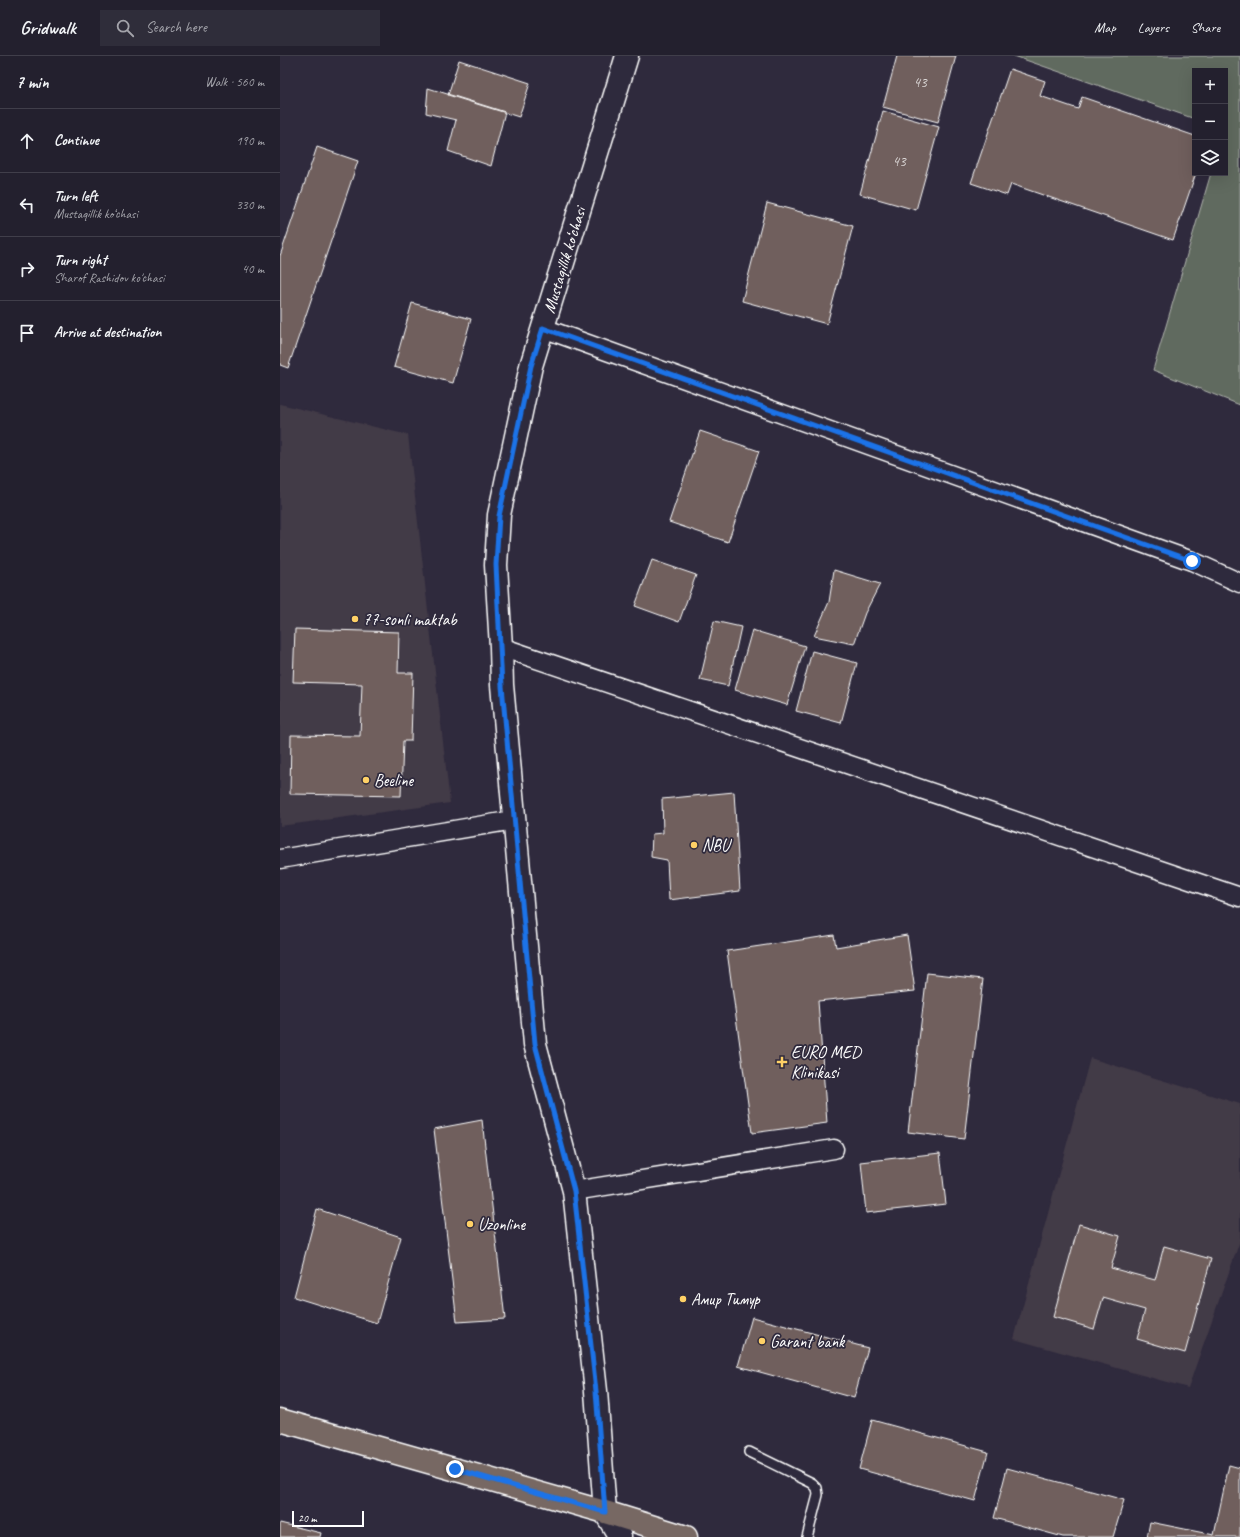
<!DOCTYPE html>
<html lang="en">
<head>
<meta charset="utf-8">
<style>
	body { margin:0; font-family:Caveat,sans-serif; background:#2f2d3a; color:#f1f3f6 }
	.controls { position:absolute; right:12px; top:12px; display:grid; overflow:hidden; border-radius:0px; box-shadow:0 4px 16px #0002 }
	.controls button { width:36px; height:36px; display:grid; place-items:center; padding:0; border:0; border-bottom:1px solid #403e4a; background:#23202e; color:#f1f3f6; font:20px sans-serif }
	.scale { position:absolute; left:12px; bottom:10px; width:72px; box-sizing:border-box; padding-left:4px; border:2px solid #fff; border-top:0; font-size:11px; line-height:14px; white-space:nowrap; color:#fff; -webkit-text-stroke:3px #2f2a3d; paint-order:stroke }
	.stop { position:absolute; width:12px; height:12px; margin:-9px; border:3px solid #1a73e8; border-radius:50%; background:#fff }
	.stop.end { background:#1a73e8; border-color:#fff; box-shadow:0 1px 4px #0008 }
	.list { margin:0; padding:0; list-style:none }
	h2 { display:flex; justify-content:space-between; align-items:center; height:52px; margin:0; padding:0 16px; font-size:17px }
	h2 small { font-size:13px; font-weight:400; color:#a3a3aa }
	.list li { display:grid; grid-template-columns:26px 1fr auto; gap:12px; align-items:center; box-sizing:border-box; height:64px; padding:0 16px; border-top:1px solid #403e4a }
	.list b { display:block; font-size:15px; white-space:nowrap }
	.list p { margin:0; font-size:13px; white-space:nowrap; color:#a3a3aa }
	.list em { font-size:13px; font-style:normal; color:#a3a3aa }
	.icon { flex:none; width:22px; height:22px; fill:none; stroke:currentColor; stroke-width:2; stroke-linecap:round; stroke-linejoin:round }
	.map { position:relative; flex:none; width:960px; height:1481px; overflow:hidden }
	header { display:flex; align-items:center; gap:24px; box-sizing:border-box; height:56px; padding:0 20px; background:#23202e; border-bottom:1px solid #403e4a }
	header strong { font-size:19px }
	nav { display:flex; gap:22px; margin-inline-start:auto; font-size:14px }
	.search { width:280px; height:36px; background:#2f2d3a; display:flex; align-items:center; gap:10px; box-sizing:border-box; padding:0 14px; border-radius:0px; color:#a3a3aa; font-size:15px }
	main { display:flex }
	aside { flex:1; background:#23202e }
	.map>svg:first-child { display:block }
</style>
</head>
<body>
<header>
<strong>Gridwalk</strong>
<div class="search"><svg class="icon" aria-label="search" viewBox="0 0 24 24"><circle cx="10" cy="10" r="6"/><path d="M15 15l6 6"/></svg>Search here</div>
<nav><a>Map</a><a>Layers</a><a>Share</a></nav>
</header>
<main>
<aside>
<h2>7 min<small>Walk · 560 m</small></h2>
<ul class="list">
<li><svg class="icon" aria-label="ahead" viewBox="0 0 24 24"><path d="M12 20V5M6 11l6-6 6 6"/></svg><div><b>Continue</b></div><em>190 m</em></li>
<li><svg class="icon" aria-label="left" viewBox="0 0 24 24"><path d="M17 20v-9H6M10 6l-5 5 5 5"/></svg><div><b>Turn left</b><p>Mustaqillik ko‘chasi</p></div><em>330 m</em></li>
<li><svg class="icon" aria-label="right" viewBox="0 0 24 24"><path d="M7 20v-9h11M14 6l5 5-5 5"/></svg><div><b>Turn right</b><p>Sharof Rashidov ko'chasi</p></div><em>40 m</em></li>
<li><svg class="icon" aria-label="arrive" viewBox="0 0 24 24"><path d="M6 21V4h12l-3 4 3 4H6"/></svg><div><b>Arrive at destination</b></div></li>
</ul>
</aside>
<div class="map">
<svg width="960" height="1481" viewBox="0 0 960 1481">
	<rect width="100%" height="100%" fill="#2f2a3d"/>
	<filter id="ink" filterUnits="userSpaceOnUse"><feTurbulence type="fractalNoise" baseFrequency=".025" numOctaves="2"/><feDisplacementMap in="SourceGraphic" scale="8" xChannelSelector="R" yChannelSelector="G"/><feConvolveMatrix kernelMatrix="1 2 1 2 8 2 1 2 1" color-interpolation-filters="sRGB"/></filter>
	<g filter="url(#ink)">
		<!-- built -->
		<path fill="#423a47" d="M0,348L128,379L170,747L0,770Z
			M810,1002L960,1048V1185L908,1332L734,1283Z"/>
		<!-- green -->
		<path fill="#616a5e" stroke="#b0b4ae" d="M734,0H960V349L873,314L931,117H945V15H915V63Z"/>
		<!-- building -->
		<path fill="#705f5d" stroke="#fff" d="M617,0H676L658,66L603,51Z
			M179,4L250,27L239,61L168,39Z
			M730,13L765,25L760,40L798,53L802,41L915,80L916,117L893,184L731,128L727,139L691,127Z
			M148,32L225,56L211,110L168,95L176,64L146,57Z
			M603,55L659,71L636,154L580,138Z
			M37,91L78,105L8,312L0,309V200Z
			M487,147L573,170L547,268L462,245Z
			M132,247L191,263L173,327L114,311Z
			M420,375L479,395L448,486L389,466Z
			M372,504L416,519L399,566L355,550Z
			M554,514L600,528L585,557L574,588L534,580L549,546Z
			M434,565L461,571L448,630L420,624Z
			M15,573L119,576L118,617H133L131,685H123L121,740L10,738L11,679L80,680L82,628L13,626Z
			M472,574L525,590L507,649L455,634Z
			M532,595L577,607L561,667L516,655Z
			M454,736L460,835L389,844L387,804L371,801L372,778L383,777L382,743Z
			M554,879L556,891L627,879L635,935L538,945L547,1067L472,1077L447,895Z
			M647,917L703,923L684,1083L628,1076Z
			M202,1064L225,1263L177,1266L154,1073Z
			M660,1097L666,1148L586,1157L581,1106Z
			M37,1153L121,1181L97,1267L14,1241Z
			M799,1168L840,1180L831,1212L875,1224L884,1190L931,1203L905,1297L857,1283L865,1254L823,1242L814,1273L773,1261Z
			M472,1261L588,1292L574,1342L458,1310Z
			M592,1364L708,1396L695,1445L579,1413Z
			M949,1409L960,1412V1481H867L870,1466L934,1479Z
			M727,1412L844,1444L833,1481H783L714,1462Z
			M0,1467L41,1477L40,1481H0Z"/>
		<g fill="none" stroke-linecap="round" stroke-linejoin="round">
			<!-- lane casing -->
			<g stroke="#fff" stroke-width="12">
				<path id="lane" d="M469,1396L532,1427L537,1432L538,1439L527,1481"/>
			</g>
			<!-- street casing -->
			<g stroke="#fff" stroke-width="21">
				<path id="street" d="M263,272L912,505L960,527
					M221,591L960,841
					M0,803L234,764
					M294,1135L554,1093"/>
			</g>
			<!-- secondary casing -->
			<g stroke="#fff" stroke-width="25">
				<path id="secondary" d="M340,1481L325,1456L316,1335L294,1135L255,988L222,629L221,591L216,509L219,459L251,310L347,0"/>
			</g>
			<!-- primary casing -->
			<g stroke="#fff" stroke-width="25">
				<path id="primary" d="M0,1364L325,1456L406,1481"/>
			</g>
			<!-- lane -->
			<use href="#lane" stroke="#2f2a3d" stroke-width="9"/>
			<!-- street -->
			<use href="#street" stroke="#2f2a3d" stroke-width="18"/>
			<!-- secondary -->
			<use href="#secondary" stroke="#2f2a3d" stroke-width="22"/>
			<!-- primary -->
			<use href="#primary" stroke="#776864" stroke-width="22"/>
		</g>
	</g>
	<g fill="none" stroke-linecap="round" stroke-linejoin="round" filter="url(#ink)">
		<!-- route -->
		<path stroke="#1a73e8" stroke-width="5" d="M175,1413L325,1456L316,1335L294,1135L255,988L222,630L216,509L219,460L251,310L263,272L912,505"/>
	</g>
	<!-- markers -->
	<g fill="#ffd166" stroke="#2f2a3d" stroke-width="1.5">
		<circle cx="75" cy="563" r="4"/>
		<circle cx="86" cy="724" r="4"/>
		<circle cx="414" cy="789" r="4"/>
		<path d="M500 1000h4v4h4v4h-4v4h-4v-4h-4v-4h4z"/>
		<circle cx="190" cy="1168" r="4"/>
		<circle cx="403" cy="1243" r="4"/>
		<circle cx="482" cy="1285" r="4"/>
	</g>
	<g text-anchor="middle" stroke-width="3.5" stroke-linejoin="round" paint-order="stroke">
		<!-- number labels -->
		<g font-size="15" fill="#dbd7d6">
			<text x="640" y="31">43</text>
			<text x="619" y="110">43</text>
		</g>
		<!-- street labels -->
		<g font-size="17" fill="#fff" stroke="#2f2a3d">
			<text transform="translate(284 204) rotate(-73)" y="6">Mustaqillik ko‘chasi</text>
		</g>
		<!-- poi labels -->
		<g font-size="17" fill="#fff" stroke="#2f2a3d" text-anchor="start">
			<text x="83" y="569">77-sonli maktab</text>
			<text x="94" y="730">Beeline</text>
			<text x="422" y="795">NBU</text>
			<text x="511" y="1002">EURO MED<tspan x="511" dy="20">Klinikasi</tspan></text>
			<text x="198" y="1174">Uzonline</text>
			<text x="411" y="1249">Амир Тимур</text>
			<text x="490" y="1291">Garant bank</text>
		</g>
	</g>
</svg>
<div class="controls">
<button>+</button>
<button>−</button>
<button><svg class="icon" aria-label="layers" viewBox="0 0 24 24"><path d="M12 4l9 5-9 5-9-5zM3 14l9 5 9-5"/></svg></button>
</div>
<div class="scale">20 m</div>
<div class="stop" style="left:912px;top:505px"></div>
<div class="stop end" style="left:175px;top:1413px"></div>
</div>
</main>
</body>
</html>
